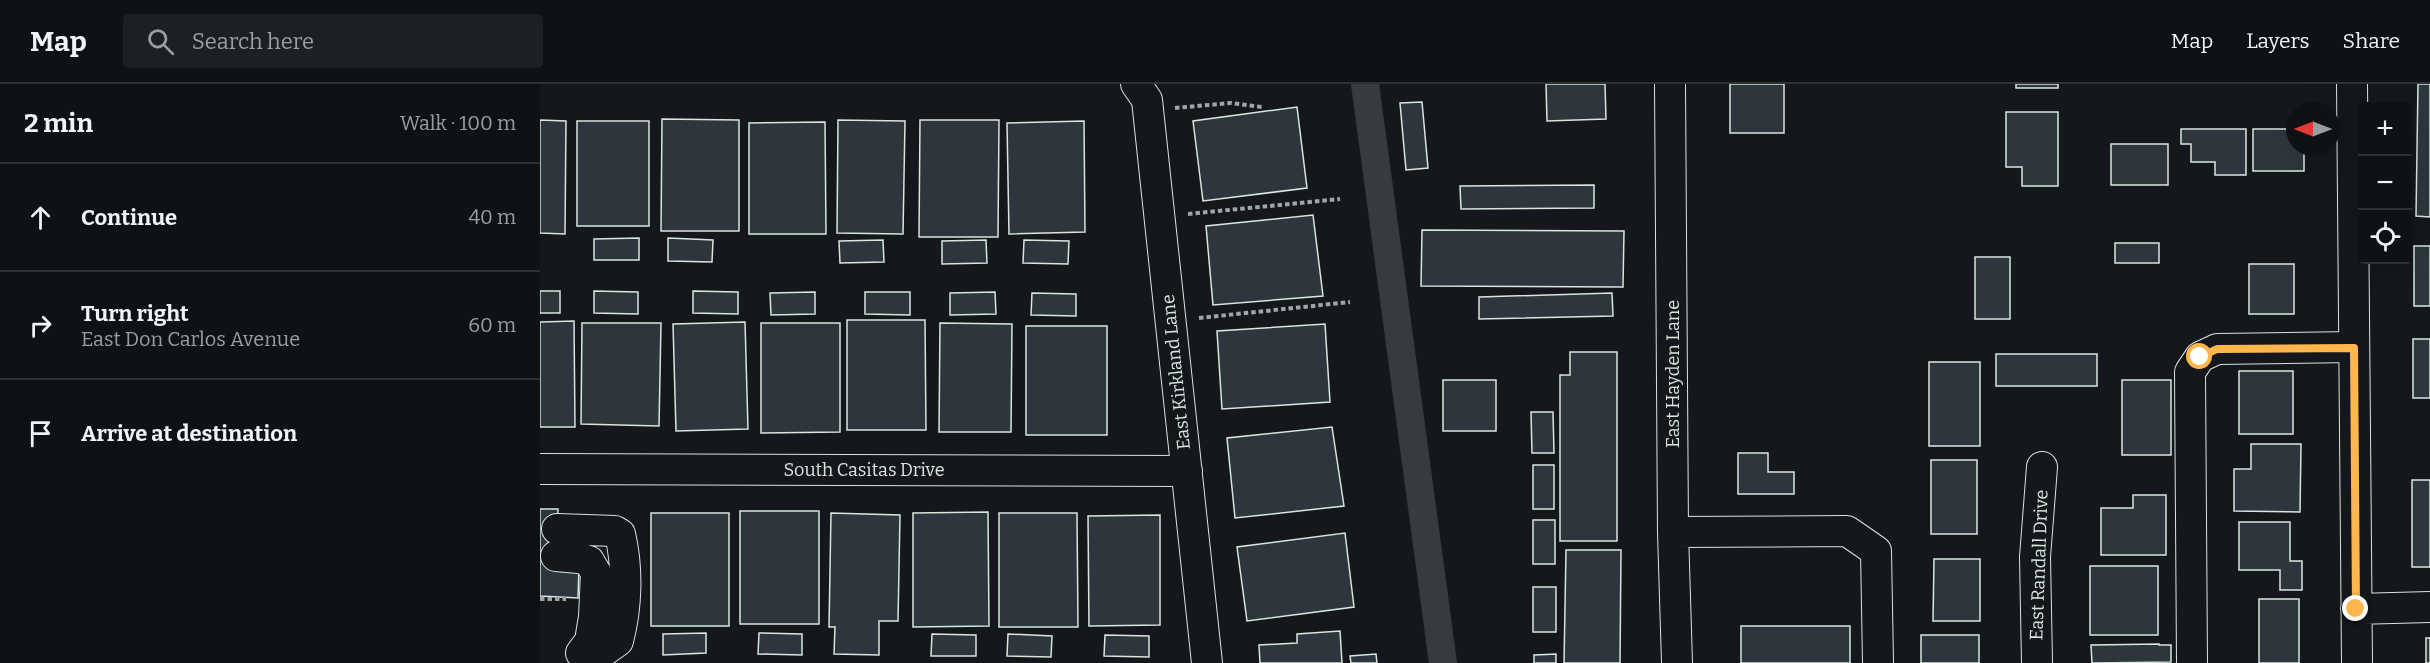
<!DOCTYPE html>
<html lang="en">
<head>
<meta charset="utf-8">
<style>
	body { margin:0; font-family:Bitter,serif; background:#1d2022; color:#f1f3f6 }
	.controls { position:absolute; right:18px; top:18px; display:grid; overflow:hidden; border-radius:6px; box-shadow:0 6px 24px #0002 }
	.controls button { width:54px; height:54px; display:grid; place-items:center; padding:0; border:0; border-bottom:2px solid #2f3234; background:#0f1215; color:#f1f3f6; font:30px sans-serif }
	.compass { position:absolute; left:1746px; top:18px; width:54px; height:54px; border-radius:50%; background:#0f1215; box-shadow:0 6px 24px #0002; rotate:270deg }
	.stop { position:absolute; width:18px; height:18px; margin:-14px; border:4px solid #ffb74d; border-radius:50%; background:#fff }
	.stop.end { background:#ffb74d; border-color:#fff; box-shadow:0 2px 6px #0008 }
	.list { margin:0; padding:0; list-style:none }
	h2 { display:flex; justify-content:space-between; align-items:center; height:78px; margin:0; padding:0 24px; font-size:26px }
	h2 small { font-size:20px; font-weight:400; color:#9b9ea0 }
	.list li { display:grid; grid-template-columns:39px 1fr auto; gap:18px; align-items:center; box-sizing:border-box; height:108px; padding:0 24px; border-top:2px solid #2f3234 }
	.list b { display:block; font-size:22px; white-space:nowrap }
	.list p { margin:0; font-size:20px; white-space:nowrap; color:#9b9ea0 }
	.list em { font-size:20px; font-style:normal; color:#9b9ea0 }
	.icon { flex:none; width:33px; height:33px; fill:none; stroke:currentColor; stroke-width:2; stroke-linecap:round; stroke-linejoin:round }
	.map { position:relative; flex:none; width:1890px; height:579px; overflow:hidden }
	header { display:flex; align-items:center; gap:36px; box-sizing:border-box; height:84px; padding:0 30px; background:#0f1215; border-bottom:2px solid #2f3234 }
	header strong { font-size:28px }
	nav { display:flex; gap:33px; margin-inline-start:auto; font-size:21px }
	.search { width:420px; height:54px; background:#1d2022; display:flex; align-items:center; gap:15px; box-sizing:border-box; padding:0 21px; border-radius:6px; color:#9b9ea0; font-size:22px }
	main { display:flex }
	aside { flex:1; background:#0f1215 }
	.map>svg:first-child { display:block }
</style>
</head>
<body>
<header>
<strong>Map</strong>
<div class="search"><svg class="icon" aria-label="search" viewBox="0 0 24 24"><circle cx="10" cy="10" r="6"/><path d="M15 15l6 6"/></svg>Search here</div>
<nav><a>Map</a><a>Layers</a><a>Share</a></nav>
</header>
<main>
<aside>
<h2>2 min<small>Walk · 100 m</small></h2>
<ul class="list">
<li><svg class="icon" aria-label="ahead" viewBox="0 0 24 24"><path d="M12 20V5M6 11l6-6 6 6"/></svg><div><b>Continue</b></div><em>40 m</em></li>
<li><svg class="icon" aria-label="right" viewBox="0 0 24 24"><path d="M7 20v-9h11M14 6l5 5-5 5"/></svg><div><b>Turn right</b><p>East Don Carlos Avenue</p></div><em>60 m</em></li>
<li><svg class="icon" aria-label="arrive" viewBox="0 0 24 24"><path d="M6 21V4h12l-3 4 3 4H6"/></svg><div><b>Arrive at destination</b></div></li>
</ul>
</aside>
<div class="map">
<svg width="1890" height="579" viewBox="0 0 1890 579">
	<rect width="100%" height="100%" fill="#14181c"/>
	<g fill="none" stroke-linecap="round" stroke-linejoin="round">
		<!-- canal -->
		<path stroke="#363b3e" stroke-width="28" d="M825,0L903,579"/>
	</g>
	<!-- building -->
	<path fill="#2c363c" stroke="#d8e6dc" stroke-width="1.5" d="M1006,0H1065L1066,35L1007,37Z
		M1190,0H1244V49H1190Z
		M1476,0H1518V4H1476Z
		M1878,0H1890V133L1876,132Z
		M882,18L888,84L866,86L860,19Z
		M757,23L767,104L663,117L653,37Z
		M1466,28H1518V102H1482V83H1466Z
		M122,35L199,36V147H121Z
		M0,36L26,37L25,150L0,149Z
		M298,36L365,37L363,150L297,149Z
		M380,36H459L458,153H379Z
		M37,37H109V142H37Z
		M544,37L545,148L469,150L467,39Z
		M285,38L286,150H209V39Z
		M1641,45H1706V91H1675V78H1651V60H1641Z
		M1713,45H1755V63H1764V87H1713Z
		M1571,60H1628V101H1571Z
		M1054,101V124L921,125L920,102Z
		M773,131L783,212L673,221L666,142Z
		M882,146L1084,147L1083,203L881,202Z
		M99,154V176H54V155Z
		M128,154L173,156L172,178L128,177Z
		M343,156L344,178L300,179L299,157Z
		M446,156L447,179L402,180V157Z
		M484,156L529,157L528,180L483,179Z
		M1575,159H1619V179H1575Z
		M1874,162H1890V222H1874Z
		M1435,173H1470V235H1435Z
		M1709,180H1754V230H1709Z
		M0,207H20V229H0Z
		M54,207L98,208V230L54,229Z
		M153,207L198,208V230L153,229Z
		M275,208V230L231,231L230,209Z
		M325,208H370V231L325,230Z
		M455,208L456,230L410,231V209Z
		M492,209L536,210V232L491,231Z
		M1072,209L1073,232L939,235V213Z
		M307,236H385L386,346H307Z
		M34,237L35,343H0V238Z
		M205,238L208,345L136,347L133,240Z
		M42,239H121L119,342L41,340Z
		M221,239H300V348L221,349Z
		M400,239L472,240L471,348H399Z
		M785,240L790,318L682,325L677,247Z
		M486,242H567V351H486Z
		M1873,255H1890V314H1873Z
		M1030,268H1077V457H1020V291H1030Z
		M1456,270H1557V302H1456Z
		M1389,278H1440V362H1389Z
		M1699,287H1753V350H1699Z
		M903,296H956V347H903Z
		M1582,296H1631V371H1582Z
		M991,328H1013L1014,369H992Z
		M792,343L804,422L695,434L687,354Z
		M1711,360H1761L1760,428L1694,427V385H1711Z
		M1198,369H1228V388H1254V410H1198Z
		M1391,376H1437V450H1391Z
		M993,381H1014V425H993Z
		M1872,396H1890V483H1872Z
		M1593,411H1626V471H1561V424H1593Z
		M0,425H18L16,482L39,483L38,514L0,512Z
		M200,427H279V540H200Z
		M448,428L449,542L373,543V429Z
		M111,429H189V542H111Z
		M291,429L360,431L358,537H339V571L294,570L295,543H289Z
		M459,429H537L538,543H459Z
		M620,431V541L549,542L548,432Z
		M993,436H1015V480H993Z
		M1699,438H1750V477H1762V506H1740V486H1699Z
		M805,449L814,523L707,537L697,463Z
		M1026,466H1081L1080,579H1024Z
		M1394,475H1440V537H1393Z
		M1550,482H1618V551H1550Z
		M993,503H1016V548H993Z
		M1719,515H1759V579H1719Z
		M1201,542H1310V579H1201Z
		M800,547L802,579H720L719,561L757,559V550Z
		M166,549V569L123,571V550Z
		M219,549L262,550V571L218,570Z
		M392,550L436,551V572H391Z
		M468,550L512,552L511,573L467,572Z
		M565,551L609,552V573L564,572Z
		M1381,551H1439V579H1381Z
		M1886,554H1890V579H1886Z
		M1619,560V561H1631V578L1552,579L1551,561Z
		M836,570L837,579H811L810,572Z
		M1016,570V579H994V571Z"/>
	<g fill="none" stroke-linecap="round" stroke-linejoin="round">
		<!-- minor casing -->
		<g stroke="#d8e6dc" stroke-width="32">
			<path id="minor" d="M596,0L607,16L667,579
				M1130,0L1133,448L1137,579
				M1812,0L1817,579
				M0,385L647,387
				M17,445L75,447L80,450C88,484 87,523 78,557L61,569H41
				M1133,448L1307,447L1336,467L1338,579
				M16,472L39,474L49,477L56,489L54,533L50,557L41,569
				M1816,525L1890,523
				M1497,579L1495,473L1502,383
				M1652,579L1650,288L1660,273L1677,265L1814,263"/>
		</g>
		<!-- path -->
		<path stroke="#9da8a2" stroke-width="4" stroke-dasharray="4.5 3" stroke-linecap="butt" d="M635,24L691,19L722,23
			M648,130L800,115
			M659,234L810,218
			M0,515H26"/>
		<!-- minor -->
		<use href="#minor" stroke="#14181c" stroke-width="30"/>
	</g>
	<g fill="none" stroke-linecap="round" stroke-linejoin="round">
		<!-- route -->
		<path stroke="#ffb74d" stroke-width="8" d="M1660,273L1677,265L1814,264L1816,525"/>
	</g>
	<g text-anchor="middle" stroke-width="4.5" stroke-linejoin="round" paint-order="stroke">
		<!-- street labels -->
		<g font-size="18" fill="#d8e6dc" stroke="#14181c">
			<text transform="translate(636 288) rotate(-96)" y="6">East Kirkland Lane</text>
			<text transform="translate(1133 290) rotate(-90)" y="6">East Hayden Lane</text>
			<text x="324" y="392">South Casitas Drive</text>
			<text transform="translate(1499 481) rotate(-88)" y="6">East Randall Drive</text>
		</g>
	</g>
</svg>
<div class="controls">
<button>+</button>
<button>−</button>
<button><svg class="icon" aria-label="locate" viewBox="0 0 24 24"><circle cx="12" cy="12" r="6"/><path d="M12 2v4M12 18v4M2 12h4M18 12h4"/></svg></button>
</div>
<svg class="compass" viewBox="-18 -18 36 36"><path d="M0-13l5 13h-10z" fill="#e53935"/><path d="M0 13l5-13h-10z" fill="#9b9ea0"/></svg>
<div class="stop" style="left:1660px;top:273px"></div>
<div class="stop end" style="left:1816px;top:525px"></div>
</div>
</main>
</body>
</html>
